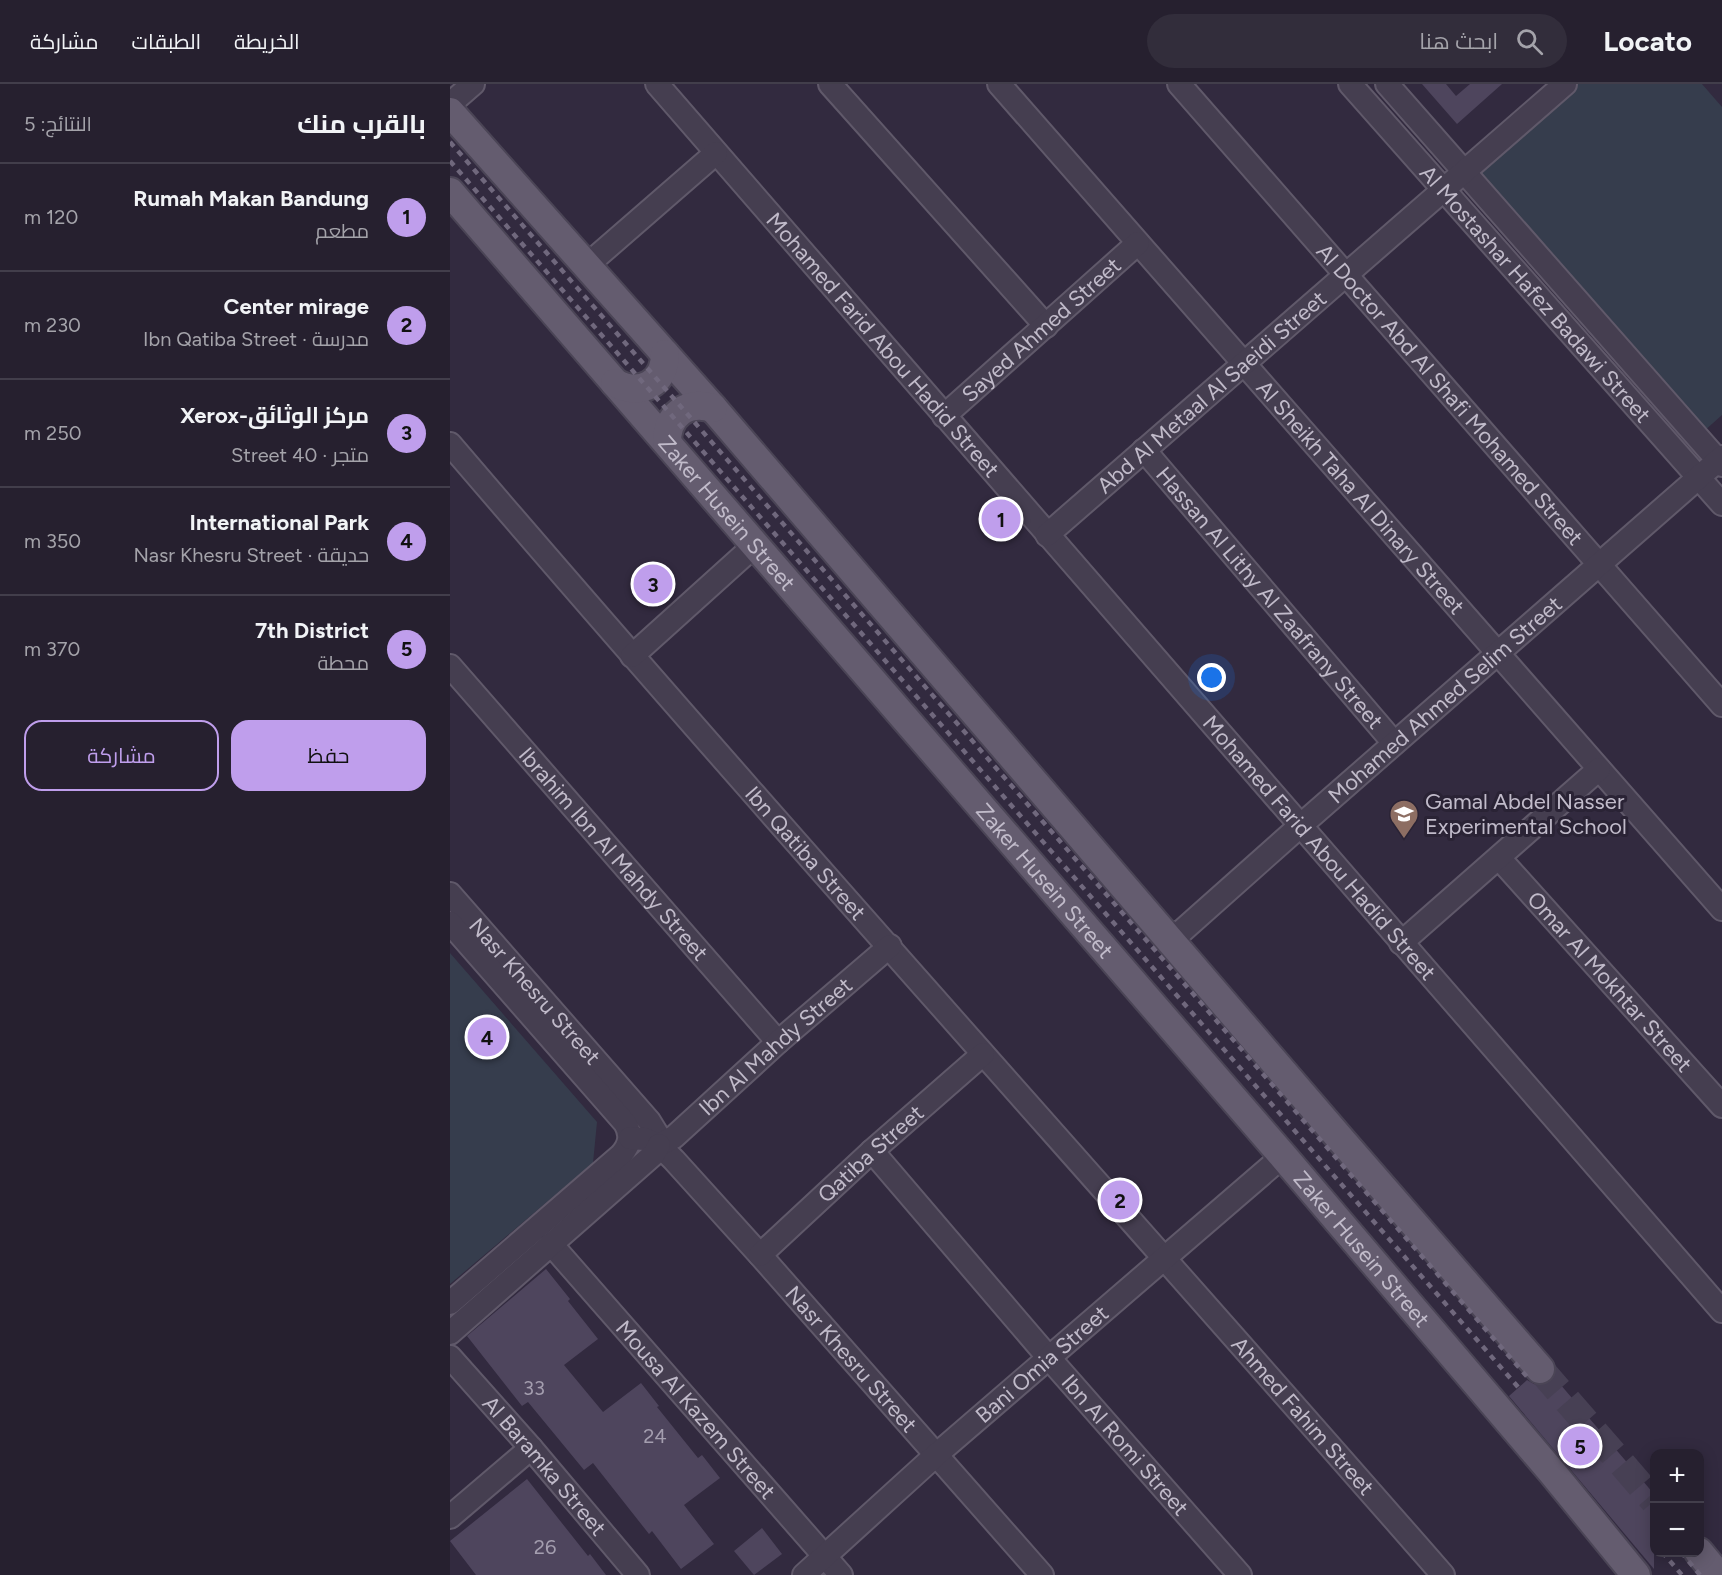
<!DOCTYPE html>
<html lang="ar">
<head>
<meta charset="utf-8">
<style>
	body { margin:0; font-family:Figtree,Cairo,sans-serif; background:#322d3b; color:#f1f3f6; direction:rtl }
	.controls { position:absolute; right:18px; bottom:18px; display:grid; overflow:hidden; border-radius:12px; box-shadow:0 3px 15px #0003 }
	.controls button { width:54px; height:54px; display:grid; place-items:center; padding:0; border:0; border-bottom:2px solid #423e4b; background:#26202f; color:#f1f3f6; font:30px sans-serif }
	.you { position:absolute; left:762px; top:594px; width:21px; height:21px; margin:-15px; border:4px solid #fff; border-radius:50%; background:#1a73e8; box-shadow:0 0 0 9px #1a73e833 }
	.badge { display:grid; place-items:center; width:39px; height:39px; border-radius:50%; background:#bf9eec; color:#111; font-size:20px; font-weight:700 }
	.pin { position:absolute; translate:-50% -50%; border:3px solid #fff; box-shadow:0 2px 6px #0006 }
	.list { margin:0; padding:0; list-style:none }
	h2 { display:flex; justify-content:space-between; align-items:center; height:78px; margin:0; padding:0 24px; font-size:26px }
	h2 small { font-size:20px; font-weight:400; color:#a4a3aa }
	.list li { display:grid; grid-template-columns:39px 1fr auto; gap:18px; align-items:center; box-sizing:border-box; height:108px; padding:0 24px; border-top:2px solid #423e4b }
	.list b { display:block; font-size:22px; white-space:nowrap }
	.list p { margin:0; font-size:20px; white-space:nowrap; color:#a4a3aa }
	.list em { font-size:20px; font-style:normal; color:#a4a3aa }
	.actions { display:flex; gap:12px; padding:18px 24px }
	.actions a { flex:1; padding:14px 0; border:2px solid #bf9eec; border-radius:18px; text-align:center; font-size:21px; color:#bf9eec }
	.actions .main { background:#bf9eec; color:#111 }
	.icon { flex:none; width:33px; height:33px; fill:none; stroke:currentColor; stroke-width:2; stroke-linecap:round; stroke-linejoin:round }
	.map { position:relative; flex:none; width:1272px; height:1491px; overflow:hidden; direction:ltr }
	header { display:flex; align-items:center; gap:36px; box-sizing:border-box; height:84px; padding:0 30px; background:#26202f; border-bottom:2px solid #423e4b }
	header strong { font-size:28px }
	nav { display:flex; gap:33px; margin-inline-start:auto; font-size:21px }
	.search { width:420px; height:54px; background:#322d3b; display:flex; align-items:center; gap:15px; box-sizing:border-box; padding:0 21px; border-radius:33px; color:#a4a3aa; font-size:22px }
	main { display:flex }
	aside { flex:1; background:#26202f }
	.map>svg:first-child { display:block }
</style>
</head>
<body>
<header>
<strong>Locato</strong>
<div class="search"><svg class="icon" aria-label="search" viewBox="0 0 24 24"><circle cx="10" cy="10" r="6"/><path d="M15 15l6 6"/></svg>ابحث هنا</div>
<nav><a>الخريطة</a><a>الطبقات</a><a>مشاركة</a></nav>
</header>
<main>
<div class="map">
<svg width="1272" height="1491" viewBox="0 0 1272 1491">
	<rect width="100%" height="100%" fill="#322a3f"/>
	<!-- green -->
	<path fill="#363d4d" d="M1124,0H1252L1272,23V331L1253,348L1025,88Z
		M0,869L147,1038L143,1079L0,1200Z"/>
	<!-- building -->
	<path fill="#4e455d" d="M972,0H996L1006,12L1020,0H1052L1007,40Z
		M96,1185L120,1215L118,1217L148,1255L114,1281L153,1328L191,1299L209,1322L207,1323L248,1374L252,1371L270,1394L234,1421L264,1460L231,1485L202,1447L199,1450L143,1379L134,1386L78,1318L72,1322L17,1252Z
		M1104,1293L1204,1410V1485L1059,1312L1077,1296L1084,1300L1093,1301L1100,1298Z
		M77,1395L138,1472L140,1470L156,1491H26L0,1457Z
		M312,1444L332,1470L304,1491L284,1467Z"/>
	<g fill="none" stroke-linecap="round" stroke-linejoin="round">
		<!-- major-tunnel -->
		<path stroke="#474054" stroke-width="28" stroke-dasharray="28 14" stroke-linecap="butt" d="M1090,1285L1204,1417"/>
		<!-- minor casing -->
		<g stroke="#60596a" stroke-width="26">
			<g id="minor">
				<path id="s1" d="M207,0L1272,1227"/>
				<path d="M380,0L596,242"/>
				<path id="s2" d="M549,0L1272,825"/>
				<path id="s3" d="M729,0L1272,621"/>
				<path id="s4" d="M900,0L1272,420"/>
				<path d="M937,0L1272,381"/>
				<path d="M0,20L23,0"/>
				<path d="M136,182L266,69"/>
				<path id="s5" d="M494,332L688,159"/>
				<path id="s6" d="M0,360C326,741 663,1113 993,1491"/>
				<path id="s7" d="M694,366L944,659"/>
				<path id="s8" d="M597,451L1115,0"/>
				<path d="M182,572L304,462"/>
				<path id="s9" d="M0,582L328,958"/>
				<path id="s10" d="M1049,774L1272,1022"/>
				<path id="s11" d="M0,810L199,1037L207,1050L209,1061"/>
				<path d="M0,839L175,1039C182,1051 180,1061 171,1071L0,1219"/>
				<path id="s12" d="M714,850L723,851L732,847L850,742L1272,373"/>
				<path d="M951,859L1149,685"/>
				<path id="s13" d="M180,1054L195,1055L209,1061L224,1076L310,1171L592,1491"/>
				<path id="s14" d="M209,1061L224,1053L328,958L440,862"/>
				<path id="s15" d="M422,1067L599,1274L790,1491"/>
				<path id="s16" d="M101,1160L391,1491"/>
				<path id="s17" d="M310,1171L422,1067L533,970"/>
				<path d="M0,1249L204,1070L209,1061"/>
				<path id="s18" d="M0,1273L81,1364L188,1491"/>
				<path d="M0,1433L81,1364"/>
				<path id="s19" d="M354,1491L486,1371L833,1072"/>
			</g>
		</g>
		<!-- major casing -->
		<g stroke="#4b4556" stroke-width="32">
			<g id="major">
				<path d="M0,28L263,324L893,1058L1090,1285"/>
				<path id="s20" d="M0,108L833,1072L1101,1387L1186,1491"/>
				<path d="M165,299C191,313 215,299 215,270"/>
				<path d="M217,358C217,331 237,316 263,324"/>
				<path d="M1249,1468L1268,1491"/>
			</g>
		</g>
		<!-- minor -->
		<use href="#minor" stroke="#453e50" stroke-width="22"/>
		<!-- major -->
		<use href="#major" stroke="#645c6f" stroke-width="28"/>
		<!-- rail -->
		<path stroke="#70687d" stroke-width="4.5" stroke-dasharray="6 6" stroke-linecap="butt" d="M0,58L1079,1295
			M0,77L1068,1303
			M1212,1468L1232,1491
			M1231,1468L1250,1491"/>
	</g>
	<!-- icons -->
	<defs>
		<g id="school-pin" transform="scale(1.5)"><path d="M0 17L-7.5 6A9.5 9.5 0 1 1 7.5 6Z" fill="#8d6e63" stroke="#2a2335"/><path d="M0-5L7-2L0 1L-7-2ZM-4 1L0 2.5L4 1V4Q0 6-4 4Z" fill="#fff"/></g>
	</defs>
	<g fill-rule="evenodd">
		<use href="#school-pin" x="954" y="730"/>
	</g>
	<g text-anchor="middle" stroke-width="6" stroke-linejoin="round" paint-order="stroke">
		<!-- number labels -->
		<g font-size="20" fill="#a49eaf">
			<text x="84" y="1311">33</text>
			<text x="205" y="1359">24</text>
			<text x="95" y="1470">26</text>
		</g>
		<!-- street labels -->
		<g font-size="22" fill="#c1bbca" stroke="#2a2335">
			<text dy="8" stroke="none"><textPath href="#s4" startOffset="280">Al Mostashar Hafez Badawi Street</textPath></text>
			<text dy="8" stroke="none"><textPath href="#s5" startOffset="130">Sayed Ahmed Street</textPath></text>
			<text dy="8" stroke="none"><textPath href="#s1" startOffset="345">Mohamed Farid Abou Hadid Street</textPath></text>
			<text dy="8" stroke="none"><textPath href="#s8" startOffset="218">Abd Al Metaal Al Saeidi Street</textPath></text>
			<text dy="8" stroke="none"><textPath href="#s3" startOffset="412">Al Doctor Abd Al Shafi Mohamed Street</textPath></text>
			<text dy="8" stroke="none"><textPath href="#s2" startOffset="549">Al Sheikh Taha Al Dinary Street</textPath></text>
			<text dy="8" stroke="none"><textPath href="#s20" startOffset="424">Zaker Husein Street</textPath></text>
			<text dy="8" stroke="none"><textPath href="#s7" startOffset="194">Hassan Al Lithy Al Zaafrany Street</textPath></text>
			<text dy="8" stroke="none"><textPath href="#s12" startOffset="369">Mohamed Ahmed Selim Street</textPath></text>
			<text dy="8" stroke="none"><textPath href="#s1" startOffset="1011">Mohamed Farid Abou Hadid Street</textPath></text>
			<text dy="8" stroke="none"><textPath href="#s6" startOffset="542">Ibn Qatiba Street</textPath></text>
			<text dy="8" stroke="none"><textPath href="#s9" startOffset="249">Ibrahim Ibn Al Mahdy Street</textPath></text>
			<text dy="8" stroke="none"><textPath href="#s20" startOffset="910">Zaker Husein Street</textPath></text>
			<text dy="8" stroke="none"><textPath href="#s10" startOffset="166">Omar Al Mokhtar Street</textPath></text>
			<text dy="8" stroke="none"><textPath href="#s11" startOffset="129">Nasr Khesru Street</textPath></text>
			<text dy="8" stroke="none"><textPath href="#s14" startOffset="153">Ibn Al Mahdy Street</textPath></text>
			<text dy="8" stroke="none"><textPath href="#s17" startOffset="150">Qatiba Street</textPath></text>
			<text dy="8" stroke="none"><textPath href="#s20" startOffset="1396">Zaker Husein Street</textPath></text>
			<text dy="8" stroke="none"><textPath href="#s13" startOffset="318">Nasr Khesru Street</textPath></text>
			<text dy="8" stroke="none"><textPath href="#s19" startOffset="318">Bani Omia Street</textPath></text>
			<text dy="8" stroke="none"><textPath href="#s16" startOffset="220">Mousa Al Kazem Street</textPath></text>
			<text dy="8" stroke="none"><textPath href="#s6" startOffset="1293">Ahmed Fahim Street</textPath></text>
			<text dy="8" stroke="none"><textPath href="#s15" startOffset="388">Ibn Al Romi Street</textPath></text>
			<text dy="8" stroke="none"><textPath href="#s18" startOffset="144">Al Baramka Street</textPath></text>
		</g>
		<!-- poi labels -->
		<g font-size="22" fill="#c1bbca" stroke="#2a2335" text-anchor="start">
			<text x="975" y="725">Gamal Abdel Nasser<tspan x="975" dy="25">Experimental School</tspan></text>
		</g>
	</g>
</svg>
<div class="controls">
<button>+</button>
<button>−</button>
</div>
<div class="you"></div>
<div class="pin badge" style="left:551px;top:435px">1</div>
<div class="pin badge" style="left:670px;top:1116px">2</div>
<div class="pin badge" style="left:203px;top:500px">3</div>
<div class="pin badge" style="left:37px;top:953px">4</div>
<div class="pin badge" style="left:1130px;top:1362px">5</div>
</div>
<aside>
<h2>بالقرب منك<small>النتائج: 5</small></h2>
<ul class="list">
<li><span class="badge">1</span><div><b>Rumah Makan Bandung</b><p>مطعم</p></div><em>120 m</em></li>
<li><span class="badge">2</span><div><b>Center mirage</b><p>مدرسة · Ibn Qatiba Street</p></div><em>230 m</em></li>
<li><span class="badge">3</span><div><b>مركز الوثائق-Xerox</b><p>متجر · Street 40</p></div><em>250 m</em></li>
<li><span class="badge">4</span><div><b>International Park</b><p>حديقة · Nasr Khesru Street</p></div><em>350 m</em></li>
<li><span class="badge">5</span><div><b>7th District</b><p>محطة</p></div><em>370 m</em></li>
</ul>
<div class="actions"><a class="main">حفظ</a><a>مشاركة</a></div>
</aside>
</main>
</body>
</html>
